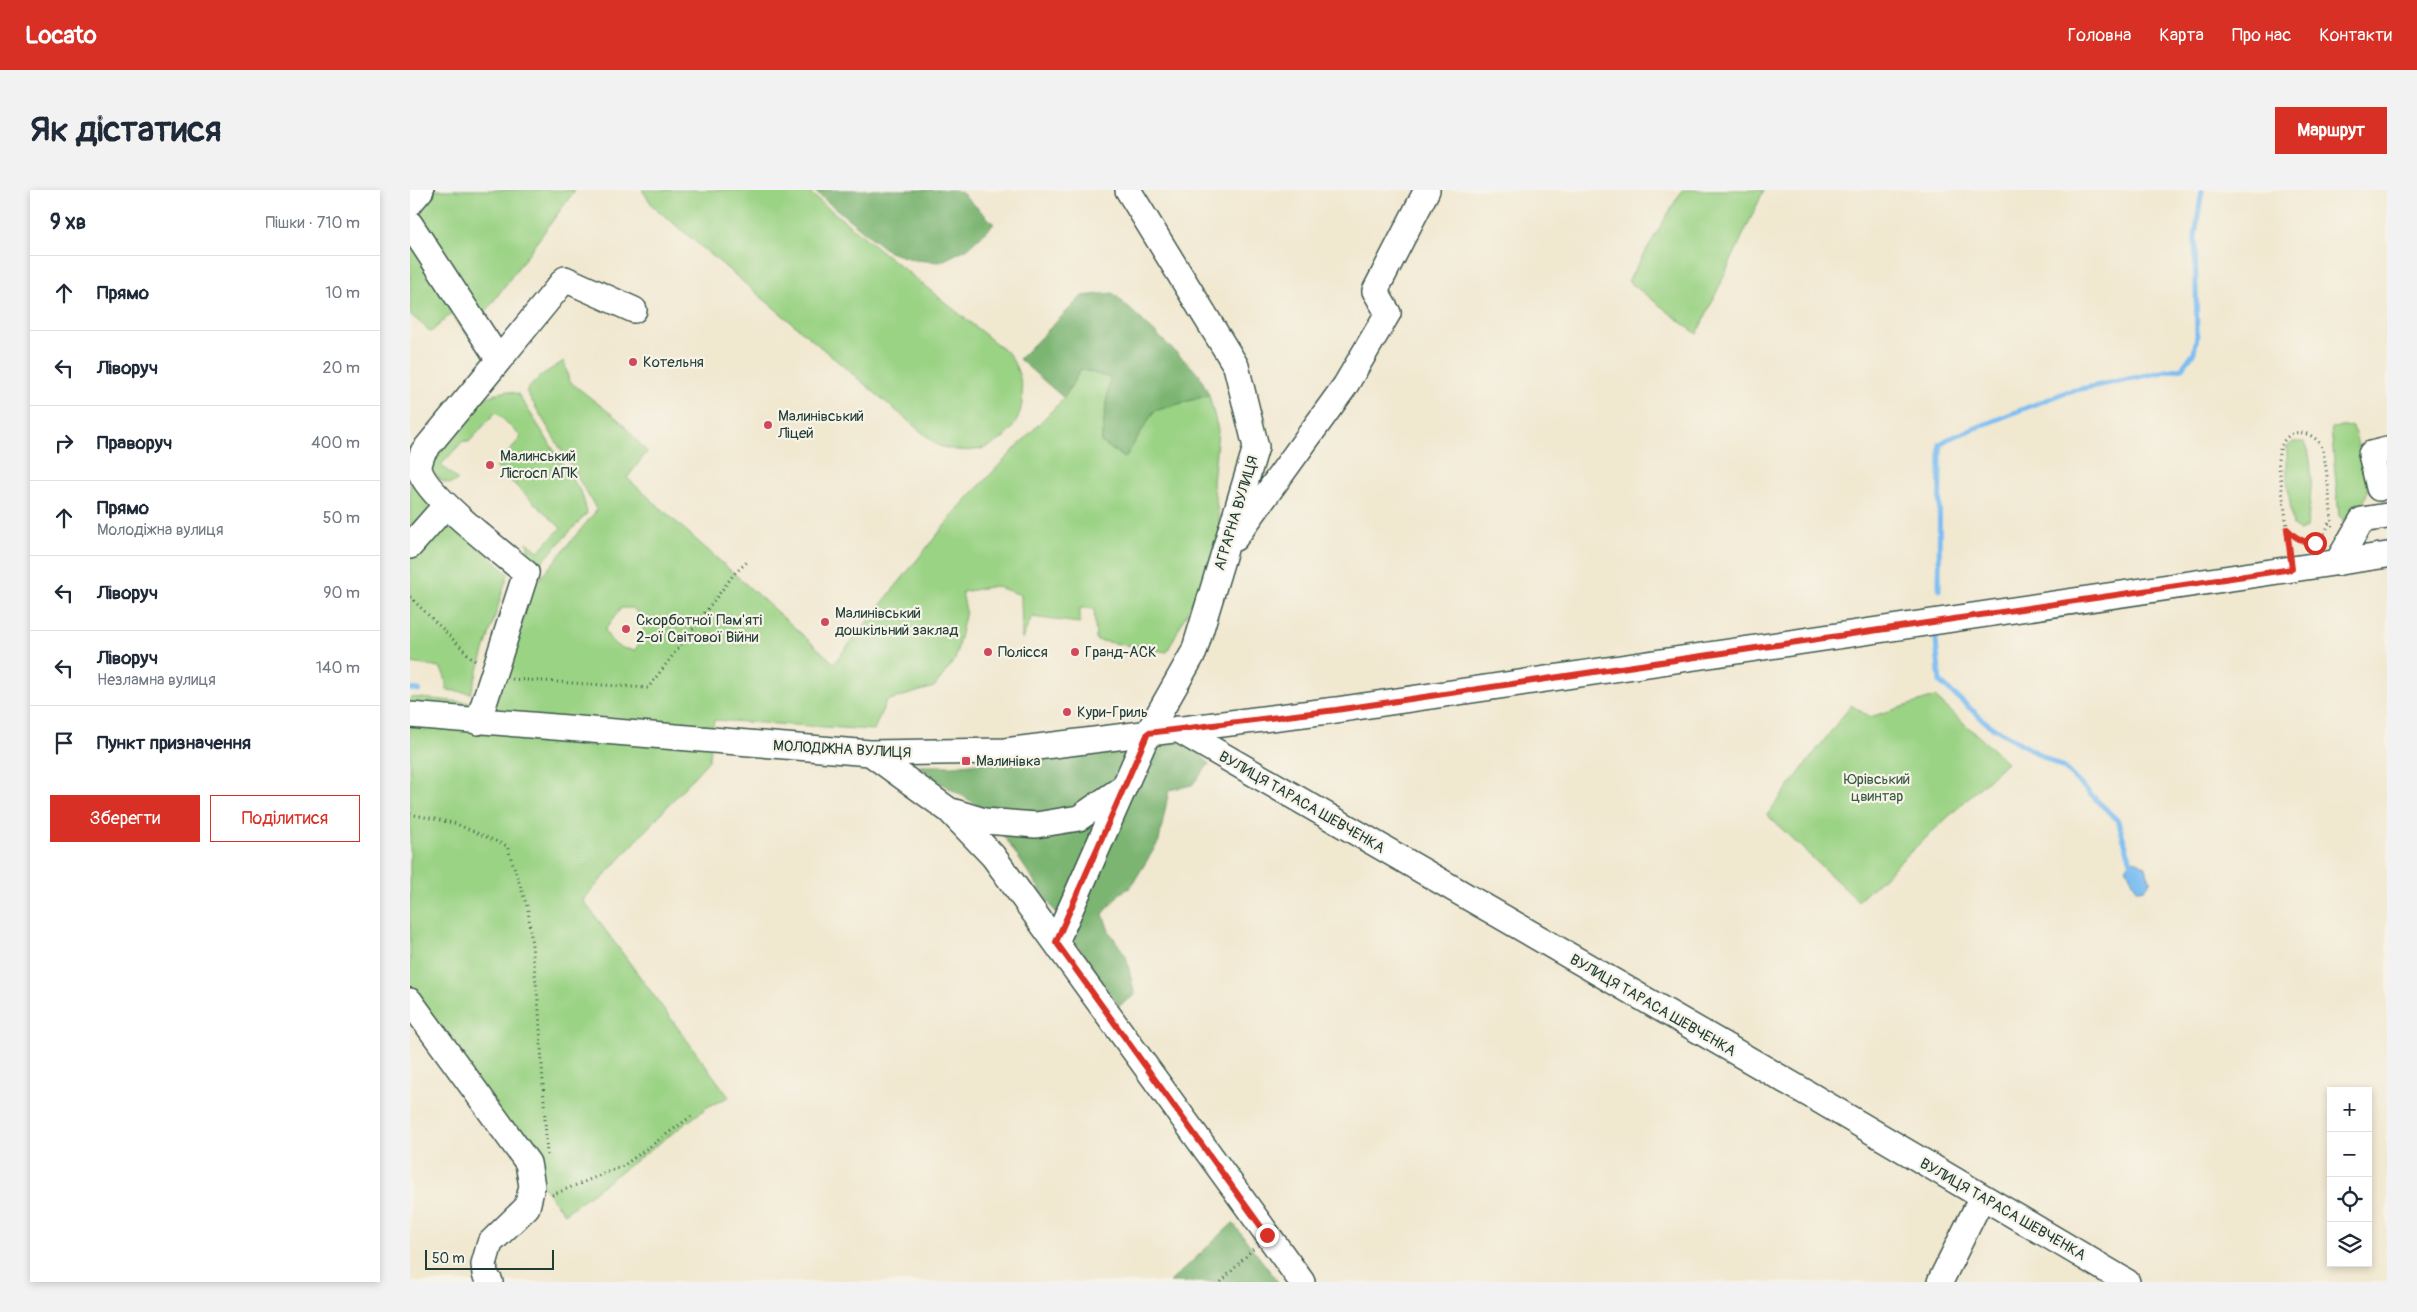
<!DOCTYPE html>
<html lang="uk">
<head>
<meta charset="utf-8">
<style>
	body { margin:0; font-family:Pangolin,sans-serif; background:#f2f2f3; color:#1f2937 }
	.controls { position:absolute; right:15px; bottom:15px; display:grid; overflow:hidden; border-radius:0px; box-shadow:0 2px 8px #0003 }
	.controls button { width:45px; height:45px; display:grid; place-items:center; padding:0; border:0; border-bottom:1px solid #e0e1e3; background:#fff; color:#1f2937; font:25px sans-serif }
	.scale { position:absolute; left:15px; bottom:12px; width:129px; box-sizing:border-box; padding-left:5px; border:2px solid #1f3d34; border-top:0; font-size:14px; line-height:18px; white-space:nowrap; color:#1f3d34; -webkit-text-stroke:4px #f7f3e8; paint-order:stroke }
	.stop { position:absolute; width:15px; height:15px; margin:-11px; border:4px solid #d93025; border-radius:50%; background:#fff }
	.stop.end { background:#d93025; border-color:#fff; box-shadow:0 1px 5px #0008 }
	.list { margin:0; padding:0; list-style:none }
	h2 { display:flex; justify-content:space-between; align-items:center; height:65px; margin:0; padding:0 20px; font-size:21px }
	h2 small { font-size:16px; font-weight:400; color:#747a83 }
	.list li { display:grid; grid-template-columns:32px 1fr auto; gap:15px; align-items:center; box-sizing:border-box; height:75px; padding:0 20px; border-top:1px solid #e0e1e3 }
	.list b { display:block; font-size:19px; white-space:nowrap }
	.list p { margin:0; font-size:16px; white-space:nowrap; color:#747a83 }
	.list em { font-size:16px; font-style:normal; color:#747a83 }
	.actions { display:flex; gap:10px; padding:15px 20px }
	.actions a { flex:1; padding:11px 0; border:1px solid #d93025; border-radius:0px; text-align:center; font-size:18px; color:#d93025 }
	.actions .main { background:#d93025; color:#fff }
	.icon { flex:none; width:28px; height:28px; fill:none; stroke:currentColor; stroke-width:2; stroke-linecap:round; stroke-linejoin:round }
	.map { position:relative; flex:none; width:1977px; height:1092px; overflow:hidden; border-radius:0px }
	header { display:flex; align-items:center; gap:30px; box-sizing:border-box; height:70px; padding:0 25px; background:#d93025; color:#fff }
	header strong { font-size:24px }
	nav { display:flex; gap:28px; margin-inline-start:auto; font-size:18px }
	.intro { display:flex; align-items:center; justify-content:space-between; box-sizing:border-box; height:120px; padding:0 30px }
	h1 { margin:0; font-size:35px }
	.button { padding:12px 22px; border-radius:0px; background:#d93025; color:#fff; font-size:18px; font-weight:700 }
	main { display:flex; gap:30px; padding:0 30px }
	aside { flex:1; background:#fff; border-radius:0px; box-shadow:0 2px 8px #0003 }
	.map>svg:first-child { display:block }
</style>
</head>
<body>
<header>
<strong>Locato</strong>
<nav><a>Головна</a><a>Карта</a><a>Про нас</a><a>Контакти</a></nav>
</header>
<div class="intro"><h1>Як дістатися</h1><a class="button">Маршрут</a></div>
<main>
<aside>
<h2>9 хв<small>Пішки · 710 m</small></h2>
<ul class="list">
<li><svg class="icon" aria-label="ahead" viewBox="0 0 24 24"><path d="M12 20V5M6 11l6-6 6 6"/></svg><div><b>Прямо</b></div><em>10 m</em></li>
<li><svg class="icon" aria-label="left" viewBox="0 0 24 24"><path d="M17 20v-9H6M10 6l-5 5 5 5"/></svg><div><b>Ліворуч</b></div><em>20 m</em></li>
<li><svg class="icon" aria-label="right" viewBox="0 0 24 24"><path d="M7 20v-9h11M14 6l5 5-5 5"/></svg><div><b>Праворуч</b></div><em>400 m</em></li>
<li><svg class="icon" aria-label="ahead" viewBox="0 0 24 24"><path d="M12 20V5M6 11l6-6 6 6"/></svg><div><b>Прямо</b><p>Молодіжна вулиця</p></div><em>50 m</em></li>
<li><svg class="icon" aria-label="left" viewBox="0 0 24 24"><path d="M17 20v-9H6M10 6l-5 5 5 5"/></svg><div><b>Ліворуч</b></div><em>90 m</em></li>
<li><svg class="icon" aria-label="left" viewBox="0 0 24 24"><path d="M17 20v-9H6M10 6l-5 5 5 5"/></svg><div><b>Ліворуч</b><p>Незламна вулиця</p></div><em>140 m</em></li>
<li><svg class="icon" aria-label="arrive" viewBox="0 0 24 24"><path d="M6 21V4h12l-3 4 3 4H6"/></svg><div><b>Пункт призначення</b></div></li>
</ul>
<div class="actions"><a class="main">Зберегти</a><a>Поділитися</a></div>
</aside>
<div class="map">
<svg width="1977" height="1092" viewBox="0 0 1977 1092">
	<rect width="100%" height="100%" fill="#f7f3e8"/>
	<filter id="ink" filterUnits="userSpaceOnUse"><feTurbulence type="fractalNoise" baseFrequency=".02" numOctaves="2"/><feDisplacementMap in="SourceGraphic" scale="10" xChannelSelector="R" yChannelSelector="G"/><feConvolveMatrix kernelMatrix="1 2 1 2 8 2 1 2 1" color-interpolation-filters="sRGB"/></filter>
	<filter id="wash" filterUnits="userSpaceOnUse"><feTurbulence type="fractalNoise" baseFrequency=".0096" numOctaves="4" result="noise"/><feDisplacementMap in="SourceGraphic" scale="20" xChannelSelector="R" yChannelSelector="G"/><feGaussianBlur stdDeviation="1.12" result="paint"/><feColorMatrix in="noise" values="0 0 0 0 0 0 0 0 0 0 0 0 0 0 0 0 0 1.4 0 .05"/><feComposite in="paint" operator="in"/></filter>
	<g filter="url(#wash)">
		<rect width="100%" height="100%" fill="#f1e8d0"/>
		<!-- green -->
		<path fill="#9bd385" stroke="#5d885c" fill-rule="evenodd" d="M23,0H165L58,146L41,124L21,142L0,124V27Z
			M232,0H396L599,164C636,221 591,279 527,255L243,16Z
			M1272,0H1354L1287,144L1218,91Z
			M154,171L159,191L209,230L237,262L217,288L424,473L552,314L654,208L671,179L700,188L691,252L715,268L744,221L799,205L808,240L803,294L812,346L808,361L757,462L686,450L684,418H670V433L622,427L612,449L611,405L585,396L552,402L556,421L545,470L524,497L476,511L464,540L304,530L299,570L173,710L319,907L299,916L154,1024L0,822V507L85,515L123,397L187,320L116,201L130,186ZM211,418H223C236,432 235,445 225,460C209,459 202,455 195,440Z
			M97,201L108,204L172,304L177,323L131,373L120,371L117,352L128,361L151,338L86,277L111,247L86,222L59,252L53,251L31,275L48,290L40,294L32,291L13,274L67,213L79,206Z
			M1943,236L1958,295C1957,310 1948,327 1933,330L1929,326L1921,238Z
			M1884,252H1894C1906,269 1900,316 1897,337L1890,341L1883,336L1877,290V257Z
			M0,290L98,384L61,503L37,500L35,487L30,477L0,473Z
			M1525,507L1597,572L1448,711L1357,625L1441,515L1460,527Z"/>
		<!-- forest -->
		<path fill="#7cb572" stroke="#4e7953" d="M403,0H545L552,3L584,34L558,58L530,72L505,70L479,62Z
			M703,103L789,184L799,205L744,221L715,268L691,252L700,188L671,179L654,208L609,169L672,106Z
			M776,548L799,574L782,595L759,600L749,651L720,698L710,703L693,724L699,741L716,766L725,805L709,816L576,620L524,589L510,576H544Z
			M823,1033L868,1092H760Z"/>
		<!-- water -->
		<path fill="#7dbef2" stroke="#4e7e93" d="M1725,670L1734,676L1741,691L1735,699L1727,700L1716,677Z"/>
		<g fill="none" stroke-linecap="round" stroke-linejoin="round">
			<!-- stream -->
			<path stroke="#7dbef2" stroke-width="5" d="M1529,400L1530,254L1538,249L1656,202L1772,178L1784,162L1787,146L1785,46L1792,0
				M1525,440L1530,492L1579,535L1655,579L1708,631L1721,672
				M0,499L9,500"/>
		</g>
	</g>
	<g filter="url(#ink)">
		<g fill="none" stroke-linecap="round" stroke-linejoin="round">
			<!-- minor casing -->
			<g stroke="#3e574b" stroke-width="28">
				<path id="minor" d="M0,13L11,0
					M0,34L89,170L13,262C12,266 9,273 9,277C11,302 95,365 116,383L68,532
					M89,170L155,89L224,120
					M1969,298L1961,264L1977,260
					M825,348L935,196L978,123L965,101L1017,0
					M0,356L36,315
					M1927,373L1952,330L1977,326
					M0,525L460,563L595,561L926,520L1977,365
					M767,539L1402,906L1717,1092
					M460,563L540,621L583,666L892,1092
					M541,621L574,631L626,635L669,628L714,597
					M646,752L738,543L784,462L846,257L826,176L718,0
					M0,811L118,973L122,996L117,1017L80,1053L74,1074L75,1084L80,1092
					M1530,1092L1572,1007"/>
			</g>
			<!-- path -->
			<path stroke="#3e574b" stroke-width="3" stroke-dasharray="1 4" stroke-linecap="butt" d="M1877,339C1896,359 1913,357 1920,329
				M1880,359L1868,270C1870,258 1872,247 1885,243C1895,241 1906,247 1911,255C1916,264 1921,325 1923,340
				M0,407L67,473
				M102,489L238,498L324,384L338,371
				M0,624L44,633L97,656L118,719L129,820L137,966
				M142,1005L213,976L283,925
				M811,1092L844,1058"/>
			<!-- minor -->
			<use href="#minor" stroke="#fff" stroke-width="25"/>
		</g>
	</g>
	<g fill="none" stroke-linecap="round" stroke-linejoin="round" filter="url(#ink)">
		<!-- route -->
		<path stroke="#d93025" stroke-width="6" d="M857,1045L646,752L738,543L926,520L1882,379L1877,339C1885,348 1893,353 1905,353"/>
	</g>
	<!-- markers -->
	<g fill="#d1495b" stroke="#f7f3e8" stroke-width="2">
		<circle cx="223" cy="172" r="5"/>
		<circle cx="358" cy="235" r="5"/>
		<circle cx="80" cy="275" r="5"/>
		<circle cx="415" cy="432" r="5"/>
		<circle cx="216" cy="439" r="5"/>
		<circle cx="578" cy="462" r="5"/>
		<circle cx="665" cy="462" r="5"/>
		<circle cx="657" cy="522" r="5"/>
		<rect x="551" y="566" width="10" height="10" rx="2.5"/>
	</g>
	<g text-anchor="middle" stroke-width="4.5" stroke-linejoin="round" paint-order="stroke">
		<!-- poi labels -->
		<g font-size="15" fill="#1f3d34" stroke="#f7f3e8" text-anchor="start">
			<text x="233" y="177">Котельня</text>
			<text x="368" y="231">Малинівський<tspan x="368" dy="17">Ліцей</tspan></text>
			<text x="90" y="271">Малинський<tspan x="90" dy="17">Лісгосп АПК</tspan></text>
			<text x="425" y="428">Малинівський<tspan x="425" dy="17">дошкільний заклад</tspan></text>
			<text x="226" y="435">Скорботної Пам'яті<tspan x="226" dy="17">2-ої Світової Війни</tspan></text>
			<text x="588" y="467">Полісся</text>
			<text x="675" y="467">Гранд-АСК</text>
			<text x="667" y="527">Кури-Гриль</text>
			<text x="566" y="576">Малинівка</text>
		</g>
		<!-- street labels -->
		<g font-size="15" fill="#1f3d34" stroke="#f7f3e8">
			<text transform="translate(826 323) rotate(-73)" y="5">АГРАРНА ВУЛИЦЯ</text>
			<text transform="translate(432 559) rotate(3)" y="5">МОЛОДІЖНА ВУЛИЦЯ</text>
			<text transform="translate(892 612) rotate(30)" y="5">ВУЛИЦЯ ТАРАСА ШЕВЧЕНКА</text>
			<text transform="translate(1243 815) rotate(30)" y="5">ВУЛИЦЯ ТАРАСА ШЕВЧЕНКА</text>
			<text transform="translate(1593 1019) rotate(30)" y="5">ВУЛИЦЯ ТАРАСА ШЕВЧЕНКА</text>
		</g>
		<!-- park labels -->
		<g font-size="15" fill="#385b44" stroke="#f7f3e8">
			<text x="1467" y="594">Юрівський<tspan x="1467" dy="17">цвинтар</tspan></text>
		</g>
	</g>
</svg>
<div class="controls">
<button>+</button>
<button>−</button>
<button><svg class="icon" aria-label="locate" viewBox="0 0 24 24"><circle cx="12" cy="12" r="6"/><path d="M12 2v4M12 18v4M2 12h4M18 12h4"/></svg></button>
<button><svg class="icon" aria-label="layers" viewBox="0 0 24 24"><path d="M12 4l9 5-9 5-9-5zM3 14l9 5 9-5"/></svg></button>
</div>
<div class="scale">50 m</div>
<div class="stop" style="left:1905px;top:353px"></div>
<div class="stop end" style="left:857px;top:1045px"></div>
</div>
</main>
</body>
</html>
